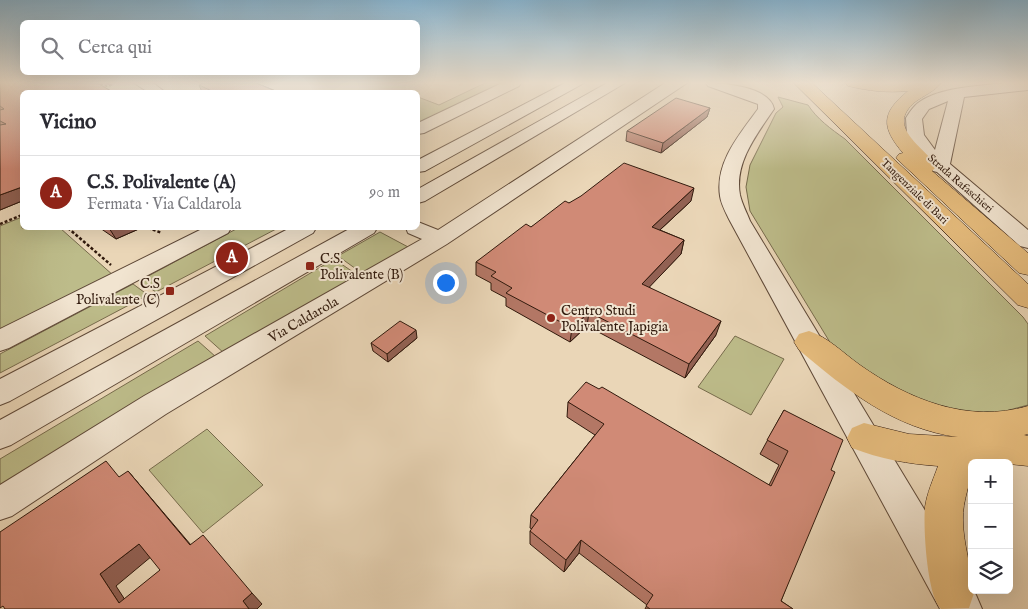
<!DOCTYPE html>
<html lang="it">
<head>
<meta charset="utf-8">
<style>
	body { margin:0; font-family:"IM FELL English",serif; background:#f2f2f3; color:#2b2b33 }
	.controls { position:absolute; right:15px; bottom:15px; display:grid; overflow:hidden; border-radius:8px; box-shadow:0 5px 20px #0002 }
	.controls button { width:45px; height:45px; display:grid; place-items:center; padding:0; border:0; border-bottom:1px solid #e1e1e2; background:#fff; color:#2b2b33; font:25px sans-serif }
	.you { position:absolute; left:445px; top:282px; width:18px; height:18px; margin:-12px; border:4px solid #fff; border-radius:50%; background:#1a73e8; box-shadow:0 0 0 8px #1a73e833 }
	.badge { display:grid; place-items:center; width:32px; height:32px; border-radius:50%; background:#8f2418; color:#fff; font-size:16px; font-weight:700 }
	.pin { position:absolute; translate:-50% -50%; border:2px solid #fff; box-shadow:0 1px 5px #0006 }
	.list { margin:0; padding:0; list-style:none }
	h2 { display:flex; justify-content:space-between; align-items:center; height:65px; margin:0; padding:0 20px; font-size:21px }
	h2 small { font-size:16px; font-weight:400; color:#7c7c81 }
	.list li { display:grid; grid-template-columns:32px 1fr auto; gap:15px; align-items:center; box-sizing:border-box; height:75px; padding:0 20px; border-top:1px solid #e1e1e2 }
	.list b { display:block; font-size:19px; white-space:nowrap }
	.list p { margin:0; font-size:16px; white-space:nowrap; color:#7c7c81 }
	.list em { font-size:16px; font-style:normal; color:#7c7c81 }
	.icon { flex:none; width:28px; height:28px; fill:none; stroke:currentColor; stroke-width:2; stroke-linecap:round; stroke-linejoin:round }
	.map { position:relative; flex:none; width:1028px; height:609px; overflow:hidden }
	.search { position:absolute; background:#fff; box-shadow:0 5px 20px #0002; left:20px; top:20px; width:400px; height:55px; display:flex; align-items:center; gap:12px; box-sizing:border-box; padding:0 18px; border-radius:8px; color:#7c7c81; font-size:19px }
	.panel { position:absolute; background:#fff; box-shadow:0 5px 20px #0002; left:20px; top:90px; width:400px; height:140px; border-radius:8px }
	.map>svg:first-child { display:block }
</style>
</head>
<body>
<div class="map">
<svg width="1028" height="609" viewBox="0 0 1028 609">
	<rect width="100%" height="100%" fill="#ead6b7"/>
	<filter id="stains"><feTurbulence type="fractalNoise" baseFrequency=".004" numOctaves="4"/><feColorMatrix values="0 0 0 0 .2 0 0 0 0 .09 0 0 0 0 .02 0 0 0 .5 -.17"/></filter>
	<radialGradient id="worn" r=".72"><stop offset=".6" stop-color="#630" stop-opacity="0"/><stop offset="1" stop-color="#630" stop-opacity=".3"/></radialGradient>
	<!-- green -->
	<path fill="#bdbc8a" stroke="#776b4c" d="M485,83H503L418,123V97L439,105Z
		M778,97L808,105C817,119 831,129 845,139L1023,317L1028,324V405L983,417L899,399L831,344L750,211L746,187L750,165L776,113L783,107Z
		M22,217V228H60L114,276L0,333V226Z
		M238,228H278L156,292L139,281Z
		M380,232L410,248L363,274L338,256Z
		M334,259L359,276L225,354L205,336Z
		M133,284L148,295L0,373V354Z
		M735,336L784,359L751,415L698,387Z
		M198,341L216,357L0,489V459Z
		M207,429L263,485L203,533L149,470Z"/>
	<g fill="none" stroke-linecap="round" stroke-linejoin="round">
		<!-- minor casing -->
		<g stroke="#5f4938" stroke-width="2">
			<path id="minor" d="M134,83H153L165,92H148Z
				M502,83H521L519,86L424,133L418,134V123Z
				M565,83H584L425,171L418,172V160Z
				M607,83H625L425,201L418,203V189Z
				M665,83H687L447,244L166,414L12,516L0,520V485L144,396L422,239L408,233L406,228H418V222L438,230Z
				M706,83C725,83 770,87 774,109C757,134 734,163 740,195C742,204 747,213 750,221L976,595L982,609H940L730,221C726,213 721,204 720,196C715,162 740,134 758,109V104L708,86Z
				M1006,83H1028V90L964,97L950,164L1028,230V248L1020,246L937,172L933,171L907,135L906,118C909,113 914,106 918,103C939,87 980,86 1006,83ZM948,101L935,150L924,135L922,119L929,109Z
				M204,228H231L228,233L9,348L0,351V329Z
				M290,228H316L313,233L10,401L0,405V379Z
				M351,228H377L374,233L11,445L0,449V420Z"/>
		</g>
		<!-- highway casing -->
		<g stroke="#311a0d" stroke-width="1">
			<path id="highway" d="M794,83H812L1028,284V308L1018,305Z
				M846,83H941C935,91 923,96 915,102C885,127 924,147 937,166L932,171L1028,253V275L1019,273L896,158L899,154L903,153C881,127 881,113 908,91C887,93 869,91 848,86Z
				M809,331C828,337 843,353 860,365C908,399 968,424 1028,406V434L1024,435L1028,436V466L1009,464V463H972C972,482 962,500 963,520C963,544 972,567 972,590H975L969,608L941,609C927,597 923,527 925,507C927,493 933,480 938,466C909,464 880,459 852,448L847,438L852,428L864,423L909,434L958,437C895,429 845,389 799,350L794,342L799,334Z"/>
		</g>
		<!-- path-far1 -->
		<path stroke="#311a0d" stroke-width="2" stroke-dasharray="2.5 2" stroke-linecap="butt" d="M96,83L107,86L111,85L106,83"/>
		<!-- path -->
		<path stroke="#311a0d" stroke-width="2.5" stroke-dasharray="3 2" stroke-linecap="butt" d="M0,224L22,215
			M68,228L111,265
			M148,228L162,233"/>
		<!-- minor -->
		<use href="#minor" fill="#f1e4d0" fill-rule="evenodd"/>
		<!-- highway -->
		<use href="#highway" fill="#e5bb7c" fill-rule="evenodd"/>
	</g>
	<!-- wall -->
	<path fill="#b37765" stroke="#311a0d" d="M0,83L22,92V201L0,210Z
		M201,83H256L278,92H202L199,85L202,84Z
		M710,108L707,117L661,153L626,141L627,131Z
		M691,201L660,230L684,240L681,254L649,287L716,335L685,378L587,326L570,342L506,306V298L491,290V283L476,275V262L569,203Z
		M100,228H141L116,239Z
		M417,338L388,362L373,351L371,343Z
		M568,402L769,485L779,465L760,454L784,410L831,470L781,601L793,609H645L647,605L579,553L564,572L530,544V531L532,529L530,528L531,515L595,435L567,417Z"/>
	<!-- shaded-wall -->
	<path fill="#926153" stroke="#311a0d" d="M710,108L707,117L661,153L663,143Z
		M22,187V201L0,210V195Z
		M694,188L691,201L649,240L652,227Z
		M109,228H141L116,239Z
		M684,240L681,254L639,298L642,284Z
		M589,312L587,326L570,342L572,328Z
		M721,321L716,335L685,378L689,364Z
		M416,330L417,338L388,362L387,354Z
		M128,471L140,485L202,558L190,545Z
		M581,540L579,553L564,572L566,560Z
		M139,544L152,556L116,586L131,609L119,603L100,574Z
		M252,593L262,604L257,609H249L243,601Z"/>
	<!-- building -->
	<path fill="#d08a76" stroke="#311a0d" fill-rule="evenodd" d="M0,83H97L113,92H22V187L0,195V125L6,124L0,121V110L4,109L0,106Z
		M203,83H256L278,92H243L240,91L233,92H214L199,85Z
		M676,98L710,108L663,143L627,131Z
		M624,163L694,188L652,227L684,240L642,284L721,321L689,364L589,312L572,328L506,293L512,288L491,276L496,272L476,262L526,224L531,227L565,201L569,203L581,196Z
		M400,321L416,330L387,354L371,343Z
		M586,382L599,389L602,387L771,486L788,451L767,440L784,410L843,440L831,470L835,472L781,601L793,609H650L646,606L653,595L581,540L566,560L530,531L538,520L531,515L604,424L568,402Z
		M106,461L119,477L128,471L190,545L203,535L252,593L243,601L249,609H5L3,606L0,608V532ZM139,544L160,570L119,603L100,574Z"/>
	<!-- sky -->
	<linearGradient id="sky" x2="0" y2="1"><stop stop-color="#88b6d3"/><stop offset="0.49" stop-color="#f6eddf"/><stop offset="1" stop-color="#f6eddf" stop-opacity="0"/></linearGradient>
	<rect width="1028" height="169" fill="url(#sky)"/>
	<!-- markers -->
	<g fill="#8f2418" stroke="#f1e4d0" stroke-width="2">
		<rect x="305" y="261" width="10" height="10" rx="2.5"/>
		<rect x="165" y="286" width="10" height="10" rx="2.5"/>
		<circle cx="551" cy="318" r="5"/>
	</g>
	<g text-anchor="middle" stroke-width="4" stroke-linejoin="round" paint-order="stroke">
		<!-- far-street labels -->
		<g font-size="11" fill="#311a0d" stroke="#f1e4d0">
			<text transform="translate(961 183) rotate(41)" y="4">Strada Rafaschieri</text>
			<text transform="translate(915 191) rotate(44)" y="4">Tangenziale di Bari</text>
		</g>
		<!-- poi labels -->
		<g font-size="14" fill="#311a0d" stroke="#f1e4d0" text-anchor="start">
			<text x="320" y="263">C.S.<tspan x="320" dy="16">Polivalente (B)</tspan></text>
			<text x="160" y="288" text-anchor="end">C.S<tspan x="160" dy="16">Polivalente (C)</tspan></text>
			<text x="561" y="315">Centro Studi<tspan x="561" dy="16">Polivalente Japigia</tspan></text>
		</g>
		<!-- street labels -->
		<g font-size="14" fill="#311a0d" stroke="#f1e4d0">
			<text transform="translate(303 319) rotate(-30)" y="5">Via Caldarola</text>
		</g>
	</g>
	<rect width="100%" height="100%" filter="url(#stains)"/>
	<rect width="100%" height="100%" fill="url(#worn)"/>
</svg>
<div class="controls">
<button>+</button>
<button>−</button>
<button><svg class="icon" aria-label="layers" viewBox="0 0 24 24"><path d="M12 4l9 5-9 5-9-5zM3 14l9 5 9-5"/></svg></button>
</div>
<div class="you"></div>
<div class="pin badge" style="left:232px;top:258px">A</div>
<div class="search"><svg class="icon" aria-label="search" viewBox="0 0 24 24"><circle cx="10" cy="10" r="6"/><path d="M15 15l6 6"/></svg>Cerca qui</div>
<section class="panel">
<h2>Vicino<small></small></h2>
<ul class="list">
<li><span class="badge">A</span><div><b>C.S. Polivalente (A)</b><p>Fermata · Via Caldarola</p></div><em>90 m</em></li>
</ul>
</section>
</div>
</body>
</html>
